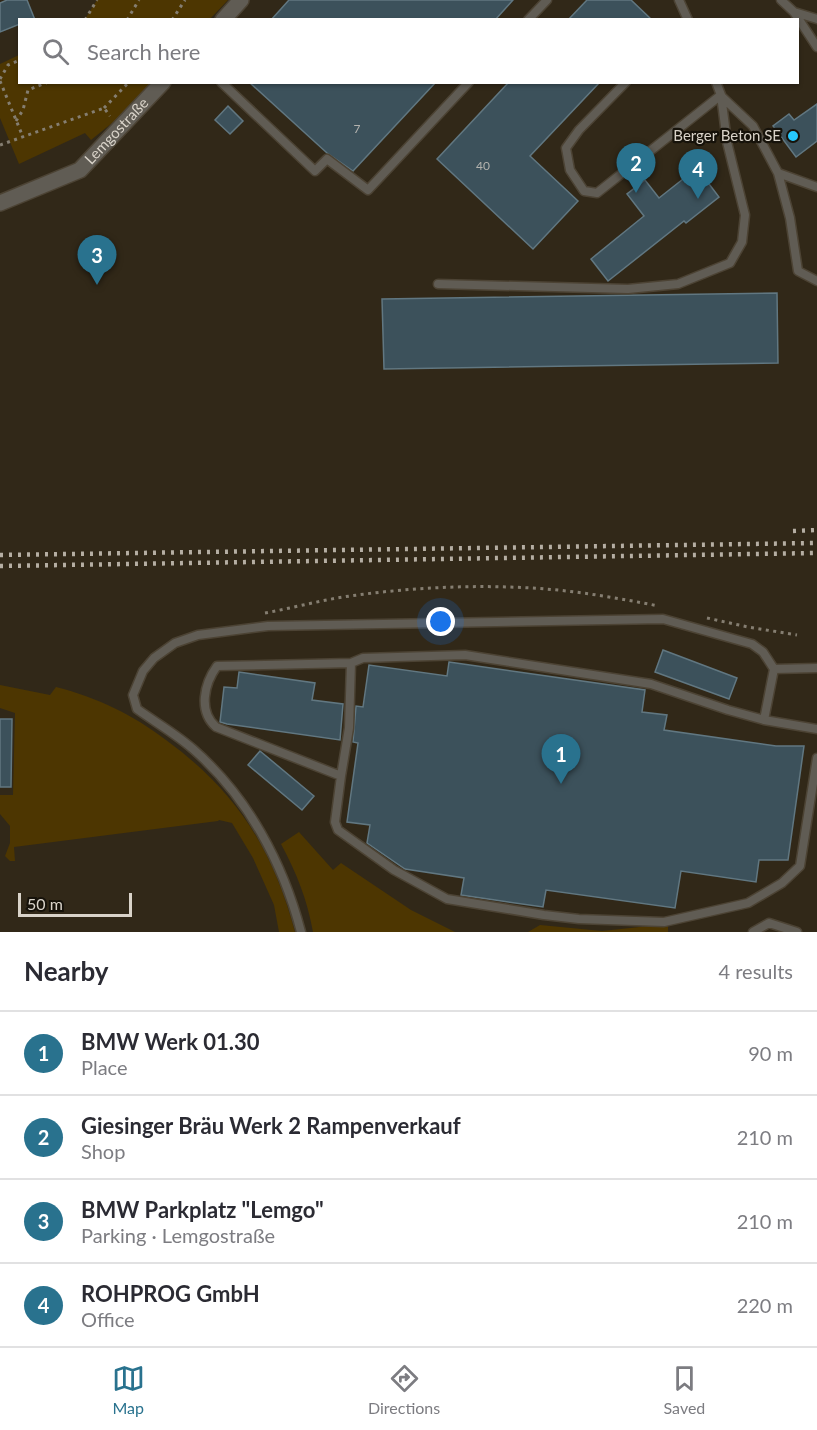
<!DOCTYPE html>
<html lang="en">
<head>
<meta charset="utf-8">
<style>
	body { margin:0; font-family:Lato,sans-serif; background:#f2f2f3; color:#2b2b33 }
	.scale { position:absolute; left:18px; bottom:15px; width:114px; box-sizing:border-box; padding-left:6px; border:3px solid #d9d3c9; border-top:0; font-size:16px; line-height:21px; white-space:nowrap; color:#d9d3c9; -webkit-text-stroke:4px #16120a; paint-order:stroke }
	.you { position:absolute; left:441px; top:622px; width:21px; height:21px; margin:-15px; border:4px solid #fff; border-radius:50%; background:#1a73e8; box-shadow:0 0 0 9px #1a73e833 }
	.badge { display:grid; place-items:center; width:39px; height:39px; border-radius:50%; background:#29728e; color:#fff; font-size:20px; font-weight:700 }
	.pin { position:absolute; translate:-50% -50px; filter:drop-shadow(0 2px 3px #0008) }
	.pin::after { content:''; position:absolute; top:32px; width:21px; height:18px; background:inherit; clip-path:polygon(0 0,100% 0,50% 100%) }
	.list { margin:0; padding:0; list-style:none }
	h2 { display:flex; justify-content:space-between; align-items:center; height:78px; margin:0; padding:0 24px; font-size:26px }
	h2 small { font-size:20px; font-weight:400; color:#7c7c81 }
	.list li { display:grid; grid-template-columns:39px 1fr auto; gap:18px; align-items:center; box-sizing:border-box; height:84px; padding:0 24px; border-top:2px solid #e1e1e2 }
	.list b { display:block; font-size:22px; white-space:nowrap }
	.list p { margin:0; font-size:20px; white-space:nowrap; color:#7c7c81 }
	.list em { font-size:20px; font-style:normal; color:#7c7c81 }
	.icon { flex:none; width:33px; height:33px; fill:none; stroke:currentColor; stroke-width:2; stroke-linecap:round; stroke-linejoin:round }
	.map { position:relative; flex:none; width:817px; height:932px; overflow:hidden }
	.search { position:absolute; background:#fff; box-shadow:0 2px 4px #0004; left:18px; right:18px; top:18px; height:66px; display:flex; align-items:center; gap:15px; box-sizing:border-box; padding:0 21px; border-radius:0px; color:#7c7c81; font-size:22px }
	.sheet { height:414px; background:#fff }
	nav { display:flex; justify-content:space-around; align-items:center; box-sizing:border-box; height:84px; border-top:2px solid #e1e1e2; background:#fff; font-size:16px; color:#7c7c81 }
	nav a { display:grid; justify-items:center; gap:3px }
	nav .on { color:#29728e }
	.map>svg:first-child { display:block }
</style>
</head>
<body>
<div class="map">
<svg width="817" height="932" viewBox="0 0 817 932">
	<rect width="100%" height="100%" fill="#312818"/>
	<!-- green -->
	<path fill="#4d3601" d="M97,0H228L210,19H85Z
		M19,55L20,82L151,83L117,119L91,140L85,133L19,164L0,118V64Z
		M0,685L50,695L56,687C98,698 132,714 166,740C236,791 273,849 295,932H279L274,905L253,858L232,823L219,820L218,821L14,847L15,861H10L5,856L10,843V826L0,814V795H13L15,713L0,708Z
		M299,832L333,870L341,863L411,910L455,932H313C307,899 297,874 281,844Z
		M668,924V932H528L540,925L602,931Z"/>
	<!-- building -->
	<path fill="#3c515b" stroke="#617781" stroke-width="1.5" d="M7,0H27L35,20H20V24L0,32V3Z
		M289,0H513L495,20H271Z
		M587,0H631L652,20H568Z
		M249,82H436L353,171L327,153Z
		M509,82H600L530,156L578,201L533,249L437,159Z
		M817,104V141L796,157L773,126L789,114L794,120Z
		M228,106L243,121L230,134L215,120Z
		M697,168L719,197L686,223L684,221L608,281L591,259L644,216L627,194L645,180L659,198Z
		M777,293L778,363L384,369L382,299Z
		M663,650L737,678L729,699L655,672Z
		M449,662L645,690L642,712L667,715L664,730L776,746H804L788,860H759L756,882L681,871L675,908L546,890L543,907L495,900L461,895L464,878L405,869L367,843L370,825L347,822L358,743L353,742L356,706L363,707L369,665L447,676Z
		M239,672L315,683L312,700L343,704L340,740L227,724L220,722L224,687L237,688Z
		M0,719H12L11,787H0Z
		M260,751L314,796L302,810L248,765Z"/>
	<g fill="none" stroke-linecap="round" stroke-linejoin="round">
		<!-- service casing -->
		<g stroke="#4c4334" stroke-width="11">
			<path id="service" d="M679,0L688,20
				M781,0L794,12L817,47
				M794,12L817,19
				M528,20L547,0
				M221,82L315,171L327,159L368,190L469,82
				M626,82L579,130L566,148L570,170L584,191L597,193L721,95
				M721,96L753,126L778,173L790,218L798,271L817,281
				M778,173L817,187
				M438,284L628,289L678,284L730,263L742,242L745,215L727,142L721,95L716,82
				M351,663L349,728L341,776L216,727C198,711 204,684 217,666L351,663L363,658L465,655L651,684L728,710L764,720L817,729
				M774,669L817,668
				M341,776L335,822L338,830L394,870L447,899L544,915L579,919L664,922L748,903L782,883L800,866L817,758
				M301,932C283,863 248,797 193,749C176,734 155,722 137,709L133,695L143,671L154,658L175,643L198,635L268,626L663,619L752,644L763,652L774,669L764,720
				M753,932L769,923L797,932"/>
		</g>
		<!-- minor casing -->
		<g stroke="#4c4334" stroke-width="18">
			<g id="minor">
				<path d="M223,20L241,0"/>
				<path id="s1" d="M0,203L80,170L163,82"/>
			</g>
		</g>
		<!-- path -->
		<path stroke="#857e71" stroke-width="3" stroke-dasharray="3 4.5" stroke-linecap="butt" d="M85,20L97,0
			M127,20L139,0
			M172,20L185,0
			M0,79L8,65L20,60
			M0,81L23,137
			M104,108L129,82
			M16,121L23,110L28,90L48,82
			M0,145L104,108L110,116
			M265,613C293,608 321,600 350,596C414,587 481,584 546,589C584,592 622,599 659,606
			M707,618L748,627L797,635"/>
		<!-- service -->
		<use href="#service" stroke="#605c54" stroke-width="8"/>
		<!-- minor -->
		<use href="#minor" stroke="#605c54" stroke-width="15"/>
		<!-- rail -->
		<path stroke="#b5aea3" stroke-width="4.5" stroke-dasharray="3 6" stroke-linecap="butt" d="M793,531L817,530
			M0,555L817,543
			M0,566L817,553"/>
	</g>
	<!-- markers -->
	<circle fill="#26c9fe" stroke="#16120a" stroke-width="2" cx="793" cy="136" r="6"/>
	<g text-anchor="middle" stroke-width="4.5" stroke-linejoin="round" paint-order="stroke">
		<!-- number labels -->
		<g font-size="12" fill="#b2b2ae">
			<text x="357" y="133">7</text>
			<text x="483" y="170">40</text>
		</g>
		<!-- street labels -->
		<g font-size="15" fill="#d9d3c9" stroke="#16120a">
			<text dy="5" stroke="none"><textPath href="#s1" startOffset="140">Lemgostraße</textPath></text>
		</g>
		<!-- poi labels -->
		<g font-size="15" fill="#d9d3c9" stroke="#16120a" text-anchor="end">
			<text x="781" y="141">Berger Beton SE</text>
		</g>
	</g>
</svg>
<div class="scale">50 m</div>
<div class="you"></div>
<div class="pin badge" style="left:561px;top:784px">1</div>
<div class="pin badge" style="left:636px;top:193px">2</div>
<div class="pin badge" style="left:97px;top:285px">3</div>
<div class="pin badge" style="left:698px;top:199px">4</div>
<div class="search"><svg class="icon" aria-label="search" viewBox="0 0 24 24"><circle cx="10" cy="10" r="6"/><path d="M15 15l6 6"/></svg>Search here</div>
</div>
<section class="sheet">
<h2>Nearby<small>4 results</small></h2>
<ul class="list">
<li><span class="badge">1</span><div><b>BMW Werk 01.30</b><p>Place</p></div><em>90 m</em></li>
<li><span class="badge">2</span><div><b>Giesinger Bräu Werk 2 Rampenverkauf</b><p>Shop</p></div><em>210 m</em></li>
<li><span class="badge">3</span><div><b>BMW Parkplatz &quot;Lemgo&quot;</b><p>Parking · Lemgostraße</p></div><em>210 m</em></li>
<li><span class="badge">4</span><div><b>ROHPROG GmbH</b><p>Office</p></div><em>220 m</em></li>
</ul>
</section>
<nav>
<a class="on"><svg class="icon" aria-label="map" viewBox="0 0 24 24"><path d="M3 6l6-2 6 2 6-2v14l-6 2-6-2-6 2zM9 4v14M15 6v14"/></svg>Map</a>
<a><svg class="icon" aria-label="directions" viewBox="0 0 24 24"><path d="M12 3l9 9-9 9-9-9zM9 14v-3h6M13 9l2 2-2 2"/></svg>Directions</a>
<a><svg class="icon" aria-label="saved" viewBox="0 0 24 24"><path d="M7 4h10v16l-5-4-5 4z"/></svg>Saved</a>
</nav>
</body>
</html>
